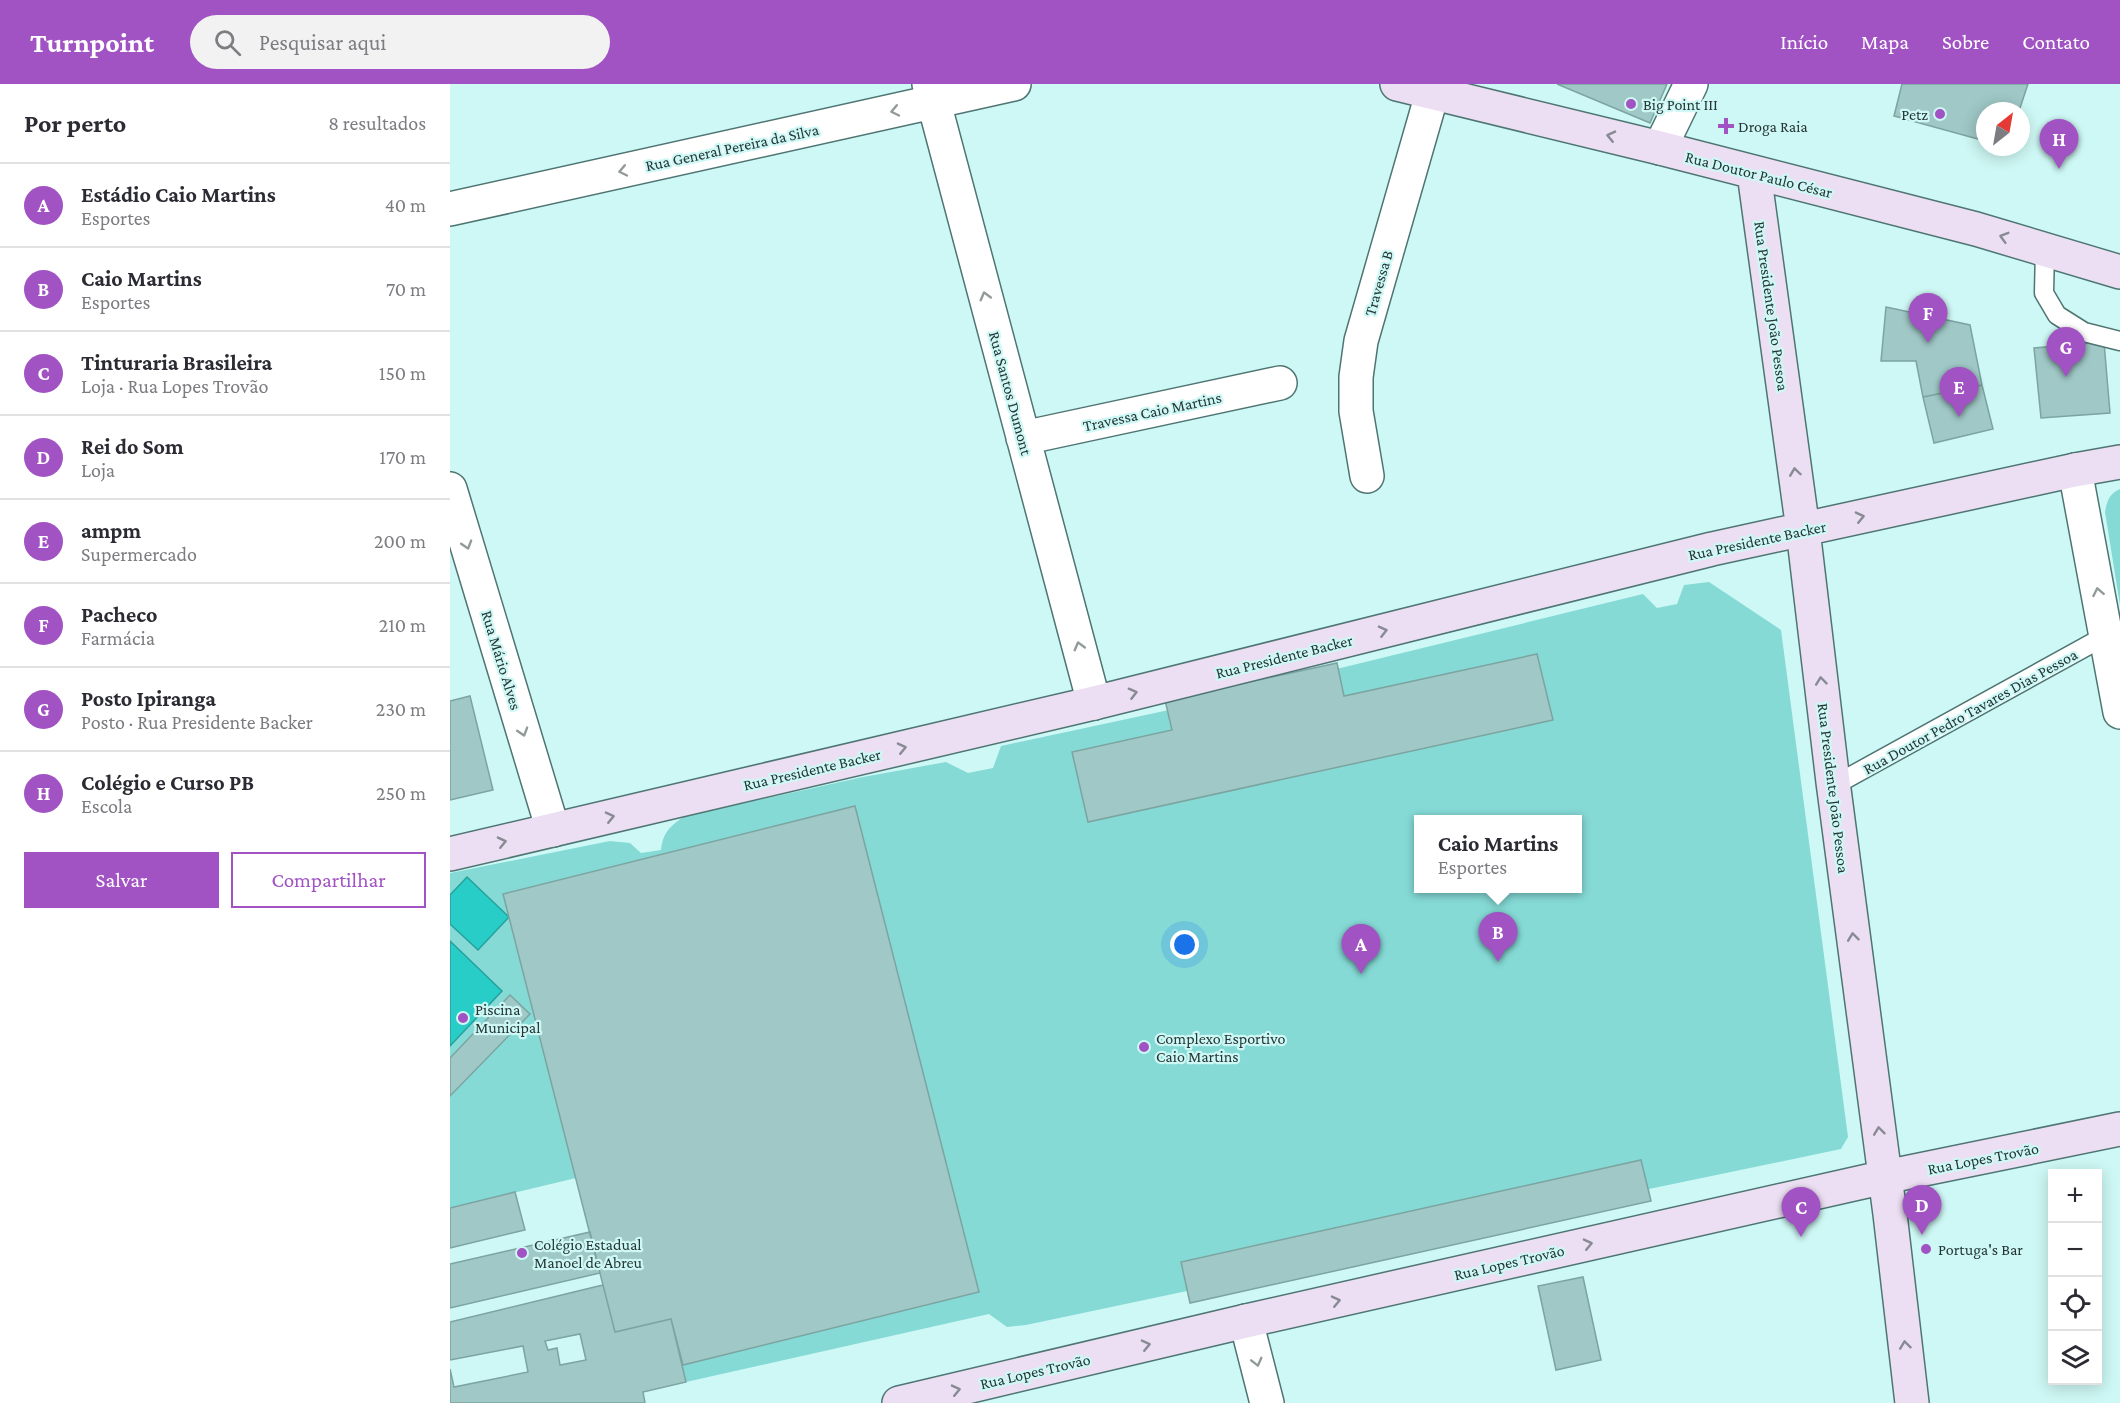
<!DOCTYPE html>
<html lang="pt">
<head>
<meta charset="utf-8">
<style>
	body { margin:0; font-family:"Crimson Pro",serif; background:#f2f2f3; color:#2b2b33 }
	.controls { position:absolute; right:18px; bottom:18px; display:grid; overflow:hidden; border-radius:0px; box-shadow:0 3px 15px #0003 }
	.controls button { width:54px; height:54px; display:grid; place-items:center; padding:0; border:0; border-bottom:2px solid #e1e1e2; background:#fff; color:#2b2b33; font:30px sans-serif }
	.compass { position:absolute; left:1526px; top:18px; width:54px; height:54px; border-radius:50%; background:#fff; box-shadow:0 3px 15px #0003; rotate:31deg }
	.you { position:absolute; left:735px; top:861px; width:21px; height:21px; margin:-15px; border:4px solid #fff; border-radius:50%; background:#1a73e8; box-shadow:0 0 0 9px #1a73e833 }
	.badge { display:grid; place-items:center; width:39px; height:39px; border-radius:50%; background:#a152c3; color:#fff; font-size:20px; font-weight:700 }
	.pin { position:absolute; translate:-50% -50px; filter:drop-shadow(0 2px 3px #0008) }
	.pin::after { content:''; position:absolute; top:32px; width:21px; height:18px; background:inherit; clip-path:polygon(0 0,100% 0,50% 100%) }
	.popup { position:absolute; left:964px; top:731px; width:168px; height:78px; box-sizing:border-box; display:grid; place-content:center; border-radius:0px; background:#fff; filter:drop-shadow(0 2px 4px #0005); font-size:20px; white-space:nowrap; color:#7c7c81 }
	.popup b { font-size:22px; color:#2b2b33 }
	.popup::after { content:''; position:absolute; left:50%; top:100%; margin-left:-12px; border:12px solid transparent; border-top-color:#fff }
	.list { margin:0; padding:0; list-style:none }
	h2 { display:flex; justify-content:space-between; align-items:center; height:78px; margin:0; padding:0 24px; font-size:26px }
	h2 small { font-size:20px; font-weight:400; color:#7c7c81 }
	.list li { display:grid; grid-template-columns:39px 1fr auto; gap:18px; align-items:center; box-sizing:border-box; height:84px; padding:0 24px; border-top:2px solid #e1e1e2 }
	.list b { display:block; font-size:22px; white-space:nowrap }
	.list p { margin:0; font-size:20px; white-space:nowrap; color:#7c7c81 }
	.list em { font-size:20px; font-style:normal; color:#7c7c81 }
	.actions { display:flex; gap:12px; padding:18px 24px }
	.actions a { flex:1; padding:14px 0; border:2px solid #a152c3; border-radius:0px; text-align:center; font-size:21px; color:#a152c3 }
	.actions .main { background:#a152c3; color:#fff }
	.icon { flex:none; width:33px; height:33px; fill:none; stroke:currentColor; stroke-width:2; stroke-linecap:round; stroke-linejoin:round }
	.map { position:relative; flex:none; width:1670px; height:1319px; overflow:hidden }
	header { display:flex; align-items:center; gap:36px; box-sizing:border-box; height:84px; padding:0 30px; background:#a152c3; color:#fff }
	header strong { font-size:28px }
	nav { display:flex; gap:33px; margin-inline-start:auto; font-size:21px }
	.search { width:420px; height:54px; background:#f2f2f3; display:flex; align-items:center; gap:15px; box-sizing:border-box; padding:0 21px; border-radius:33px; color:#7c7c81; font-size:22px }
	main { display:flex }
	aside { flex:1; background:#fff }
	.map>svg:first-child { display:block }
</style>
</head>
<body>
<header>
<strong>Turnpoint</strong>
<div class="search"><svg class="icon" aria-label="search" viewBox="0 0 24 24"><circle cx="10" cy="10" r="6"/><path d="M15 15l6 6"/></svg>Pesquisar aqui</div>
<nav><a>Início</a><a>Mapa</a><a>Sobre</a><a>Contato</a></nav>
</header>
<main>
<aside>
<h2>Por perto<small>8 resultados</small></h2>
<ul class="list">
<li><span class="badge">A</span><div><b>Estádio Caio Martins</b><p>Esportes</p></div><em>40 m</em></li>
<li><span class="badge">B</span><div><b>Caio Martins</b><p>Esportes</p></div><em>70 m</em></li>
<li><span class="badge">C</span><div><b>Tinturaria Brasileira</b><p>Loja · Rua Lopes Trovão</p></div><em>150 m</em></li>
<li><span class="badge">D</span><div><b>Rei do Som</b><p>Loja</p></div><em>170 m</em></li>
<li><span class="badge">E</span><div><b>ampm</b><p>Supermercado</p></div><em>200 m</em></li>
<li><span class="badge">F</span><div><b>Pacheco</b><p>Farmácia</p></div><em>210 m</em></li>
<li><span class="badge">G</span><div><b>Posto Ipiranga</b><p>Posto · Rua Presidente Backer</p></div><em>230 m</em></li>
<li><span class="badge">H</span><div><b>Colégio e Curso PB</b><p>Escola</p></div><em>250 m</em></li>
</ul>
<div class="actions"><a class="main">Salvar</a><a>Compartilhar</a></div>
</aside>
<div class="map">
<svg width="1670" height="1319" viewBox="0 0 1670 1319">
	<rect width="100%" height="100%" fill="#cef8f5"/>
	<!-- green -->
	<path fill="#85dad6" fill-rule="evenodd" d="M1670,405V521L1655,428C1657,417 1659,410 1670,405Z
		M1259,498L1331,546L1398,1053L1391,1065L1199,1105L1201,1117L737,1207L576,1241L557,1243L539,1230L236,1298L221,1235L126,1094L0,1124V789L160,757L180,759L191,769L211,766C213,748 220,742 235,732L413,693L496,678L518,689L543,684L551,662L719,626L1193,510L1207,524L1227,520L1234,501ZM968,736H1128V804H968Z"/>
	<!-- water -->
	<path fill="#28cdc8" stroke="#27a09c" stroke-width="1.5" d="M17,793L59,833L28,866L0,840V811Z
		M0,857L52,907L0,962Z"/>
	<!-- building -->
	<path fill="#9fc8c6" stroke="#7ca4a1" stroke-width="1.5" fill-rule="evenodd" d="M1107,0H1217L1200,39Z
		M1452,0H1578L1569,27H1535V57L1444,32Z
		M1436,223L1520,241L1532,301L1473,313L1466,277H1431Z
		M1654,258L1660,329L1591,334L1584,264Z
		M1532,301L1543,345L1484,359L1473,313Z
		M1087,570L1103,636L638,738L622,668L722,646L715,616L887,579L894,612Z
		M20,612L43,706L0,716V617Z
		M405,722L529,1208L233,1281L221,1235L165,1248L53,810Z
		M60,911L80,930L0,1012V974Z
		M1191,1076L1201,1117L740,1219L731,1178Z
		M65,1108L75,1146L0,1164V1124Z
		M140,1148L150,1189L0,1224V1180Z
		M1133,1193L1151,1276L1106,1286L1088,1202Z
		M153,1201L165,1248L221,1235L236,1298L193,1308L195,1319H0V1285L4,1303L78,1288L73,1262L0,1276V1238ZM130,1250L136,1276L110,1281L107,1264L98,1266L95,1257Z"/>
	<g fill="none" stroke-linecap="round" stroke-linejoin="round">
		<!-- lane casing -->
		<g stroke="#4f7573" stroke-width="21">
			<path id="lane" d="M1595,165L1594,209L1607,231L1634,248L1670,257
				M1383,702L1657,551"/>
		</g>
		<!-- street casing -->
		<g stroke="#4f7573" stroke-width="36">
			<path id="street" d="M479,0L644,619
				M1210,64L1241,0
				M0,125L564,0
				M573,354L830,299
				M1625,386L1670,628
				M917,392L906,327V293L911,257L982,10
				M0,405L103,746
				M796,1237L817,1319"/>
		</g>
		<!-- secondary casing -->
		<g stroke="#4f7573" stroke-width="36">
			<path id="secondary" d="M947,0L1210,64L1526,145L1670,188
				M1304,89L1353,446L1383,698L1440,1130L1462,1319
				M0,770L644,619L1262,465L1625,386L1670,378
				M449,1319L796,1237L1435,1093L1670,1045"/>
		</g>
		<!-- lane -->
		<use href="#lane" stroke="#fff" stroke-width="18"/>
		<!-- street -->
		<use href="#street" stroke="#fff" stroke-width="33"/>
		<!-- secondary -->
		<use href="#secondary" stroke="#ecdff3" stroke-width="33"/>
	</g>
	<!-- one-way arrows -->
	<defs><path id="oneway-chevron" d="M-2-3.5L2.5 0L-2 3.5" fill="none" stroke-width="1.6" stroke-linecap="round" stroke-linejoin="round" transform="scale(1.5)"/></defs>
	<g stroke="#929a9a">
		<use href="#oneway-chevron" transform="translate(445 27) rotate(168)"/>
		<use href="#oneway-chevron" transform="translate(173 87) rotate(168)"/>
		<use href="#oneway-chevron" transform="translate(535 212) rotate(-105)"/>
		<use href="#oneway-chevron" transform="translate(17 461) rotate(73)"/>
		<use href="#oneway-chevron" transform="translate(1648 508) rotate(-101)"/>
		<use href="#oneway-chevron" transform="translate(629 562) rotate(-105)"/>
		<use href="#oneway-chevron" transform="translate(73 648) rotate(73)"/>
		<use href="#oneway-chevron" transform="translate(807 1278) rotate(76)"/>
	</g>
	<g stroke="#888a94">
		<use href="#oneway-chevron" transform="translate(1161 52) rotate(-167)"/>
		<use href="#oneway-chevron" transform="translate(1554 153) rotate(-164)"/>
		<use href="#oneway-chevron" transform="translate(1345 388) rotate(-98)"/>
		<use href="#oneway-chevron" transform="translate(1410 433) rotate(-13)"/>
		<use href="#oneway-chevron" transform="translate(933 547) rotate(-14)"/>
		<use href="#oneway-chevron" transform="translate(1371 597) rotate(-96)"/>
		<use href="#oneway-chevron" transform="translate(683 609) rotate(-14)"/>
		<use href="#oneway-chevron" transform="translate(452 664) rotate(-13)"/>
		<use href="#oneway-chevron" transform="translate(160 733) rotate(-13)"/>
		<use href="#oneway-chevron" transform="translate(52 758) rotate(-13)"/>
		<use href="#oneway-chevron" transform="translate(1403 853) rotate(-97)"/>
		<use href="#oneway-chevron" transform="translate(1429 1047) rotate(-97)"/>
		<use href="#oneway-chevron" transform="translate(1138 1160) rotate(-13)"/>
		<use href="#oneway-chevron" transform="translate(886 1217) rotate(-13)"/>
		<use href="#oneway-chevron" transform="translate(696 1261) rotate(-13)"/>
		<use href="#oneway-chevron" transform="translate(1455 1261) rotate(-97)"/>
		<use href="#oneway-chevron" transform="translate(506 1306) rotate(-13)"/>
	</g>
	<!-- markers -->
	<g fill="#a152c3" stroke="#cef8f5" stroke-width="2">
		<circle cx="1181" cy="20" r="6"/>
		<circle cx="1490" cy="30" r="6"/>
		<path d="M1273 33h6v6h6v6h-6v6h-6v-6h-6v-6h6z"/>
		<circle cx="13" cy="934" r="6"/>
		<circle cx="694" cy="963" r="6"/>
		<circle cx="1476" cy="1165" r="6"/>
		<circle cx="72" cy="1169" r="6"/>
	</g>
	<g text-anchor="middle" stroke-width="4.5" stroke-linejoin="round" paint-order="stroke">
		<!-- poi labels -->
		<g font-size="16" fill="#253635" stroke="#cef8f5" text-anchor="start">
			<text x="1193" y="26">Big Point III</text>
			<text x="1478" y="36" text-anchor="end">Petz</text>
			<text x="1288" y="48">Droga Raia</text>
			<text x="25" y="931">Piscina<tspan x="25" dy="18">Municipal</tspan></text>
			<text x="706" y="960">Complexo Esportivo<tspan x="706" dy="18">Caio Martins</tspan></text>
			<text x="84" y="1166">Colégio Estadual<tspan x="84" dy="18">Manoel de Abreu</tspan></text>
			<text x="1488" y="1171">Portuga's Bar</text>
		</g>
		<!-- street labels -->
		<g font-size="16" fill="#253635" stroke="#cef8f5">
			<text transform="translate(282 63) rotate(-12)" y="6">Rua General Pereira da Silva</text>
			<text transform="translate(1309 90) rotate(14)" y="6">Rua Doutor Paulo César</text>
			<text transform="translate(928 199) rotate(-74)" y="6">Travessa B</text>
			<text transform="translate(1322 222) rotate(82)" y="6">Rua Presidente João Pessoa</text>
			<text transform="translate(561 309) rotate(75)" y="6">Rua Santos Dumont</text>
			<text transform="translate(702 327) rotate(-12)" y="6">Travessa Caio Martins</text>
			<text transform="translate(1307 456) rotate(-12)" y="6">Rua Presidente Backer</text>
			<text transform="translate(834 572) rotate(-14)" y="6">Rua Presidente Backer</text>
			<text transform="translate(52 576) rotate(73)" y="6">Rua Mário Alves</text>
			<text transform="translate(1520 627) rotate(-29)" y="6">Rua Doutor Pedro Tavares Dias Pessoa</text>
			<text transform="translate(362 685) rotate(-13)" y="6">Rua Presidente Backer</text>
			<text transform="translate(1384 704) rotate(83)" y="6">Rua Presidente João Pessoa</text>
			<text transform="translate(1533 1074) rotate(-11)" y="6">Rua Lopes Trovão</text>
			<text transform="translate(1059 1178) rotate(-13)" y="6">Rua Lopes Trovão</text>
			<text transform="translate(585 1287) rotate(-13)" y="6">Rua Lopes Trovão</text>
		</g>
	</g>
</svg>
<div class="controls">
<button>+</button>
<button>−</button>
<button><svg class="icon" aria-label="locate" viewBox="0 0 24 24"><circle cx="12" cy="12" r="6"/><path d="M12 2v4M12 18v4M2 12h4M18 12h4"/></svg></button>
<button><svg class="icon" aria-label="layers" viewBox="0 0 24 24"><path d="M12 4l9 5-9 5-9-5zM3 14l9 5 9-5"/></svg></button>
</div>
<svg class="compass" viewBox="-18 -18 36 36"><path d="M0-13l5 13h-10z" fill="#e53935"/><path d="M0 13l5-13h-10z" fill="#7c7c81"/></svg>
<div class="you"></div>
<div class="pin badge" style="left:911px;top:890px">A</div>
<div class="pin badge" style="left:1048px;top:878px">B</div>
<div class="popup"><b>Caio Martins</b>Esportes</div>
<div class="pin badge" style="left:1351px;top:1153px">C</div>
<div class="pin badge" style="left:1472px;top:1151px">D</div>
<div class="pin badge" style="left:1509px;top:333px">E</div>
<div class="pin badge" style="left:1478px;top:259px">F</div>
<div class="pin badge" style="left:1616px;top:293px">G</div>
<div class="pin badge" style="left:1609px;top:85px">H</div>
</div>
</main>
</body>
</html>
